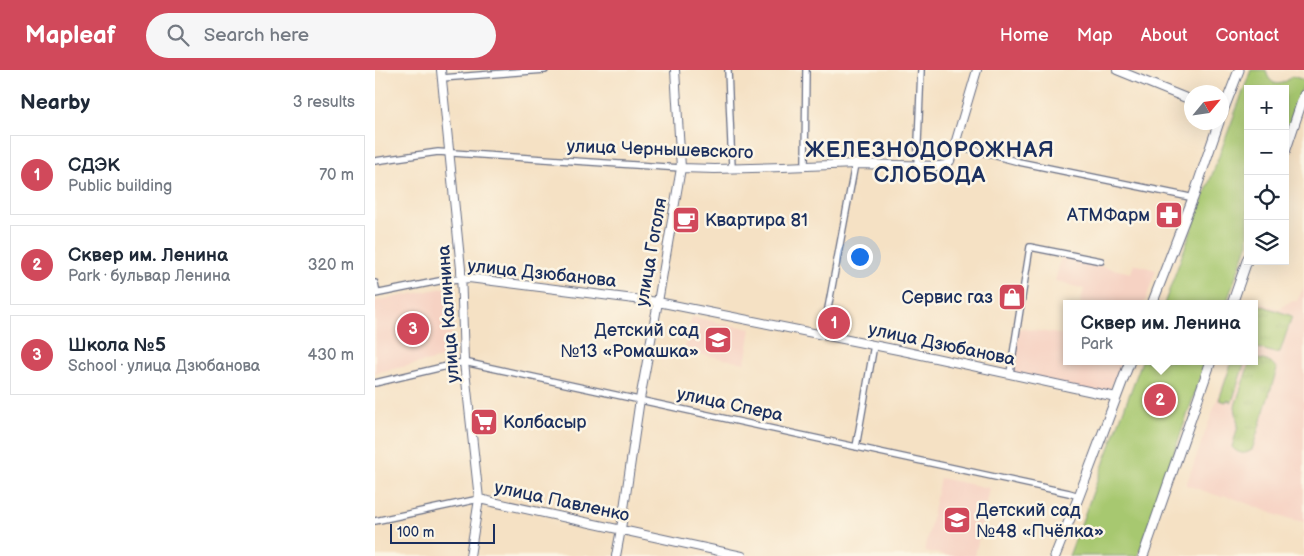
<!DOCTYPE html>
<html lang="en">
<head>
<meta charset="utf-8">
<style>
	body { margin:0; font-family:"Balsamiq Sans",sans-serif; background:#f6f6f7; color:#1f2937 }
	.controls { position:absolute; right:15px; top:15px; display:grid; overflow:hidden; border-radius:0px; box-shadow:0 5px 20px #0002 }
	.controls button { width:45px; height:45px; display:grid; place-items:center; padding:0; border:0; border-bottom:1px solid #e0e1e3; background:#fff; color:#1f2937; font:25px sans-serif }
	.compass { position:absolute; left:809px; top:15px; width:45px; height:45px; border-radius:50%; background:#fff; box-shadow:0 5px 20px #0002; rotate:61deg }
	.scale { position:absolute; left:15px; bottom:12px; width:105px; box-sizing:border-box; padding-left:5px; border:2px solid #1b2f5e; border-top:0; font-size:14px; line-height:18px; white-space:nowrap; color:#1b2f5e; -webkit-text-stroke:4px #fcf5e5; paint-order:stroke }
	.you { position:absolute; left:484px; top:186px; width:18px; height:18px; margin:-12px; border:4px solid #fff; border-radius:50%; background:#1a73e8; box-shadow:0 0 0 8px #1a73e833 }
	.badge { display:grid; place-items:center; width:32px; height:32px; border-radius:50%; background:#d1495b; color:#fff; font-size:16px; font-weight:700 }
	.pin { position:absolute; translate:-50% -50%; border:2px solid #fff; box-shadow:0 1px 5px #0006 }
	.popup { position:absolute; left:688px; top:230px; width:195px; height:65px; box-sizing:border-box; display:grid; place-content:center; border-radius:0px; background:#fff; filter:drop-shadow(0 1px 4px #0005); font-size:16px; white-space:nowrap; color:#747a83 }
	.popup b { font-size:19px; color:#1f2937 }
	.popup::after { content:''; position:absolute; left:50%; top:100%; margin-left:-10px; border:10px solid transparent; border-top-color:#fff }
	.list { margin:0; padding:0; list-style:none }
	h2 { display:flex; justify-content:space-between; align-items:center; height:65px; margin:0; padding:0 20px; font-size:21px }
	h2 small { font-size:16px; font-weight:400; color:#747a83 }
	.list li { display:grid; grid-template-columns:32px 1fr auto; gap:15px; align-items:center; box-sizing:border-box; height:80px; margin:0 10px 10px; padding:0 10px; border:1px solid #e0e1e3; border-radius:0px }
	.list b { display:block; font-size:19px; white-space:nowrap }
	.list p { margin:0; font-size:16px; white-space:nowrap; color:#747a83 }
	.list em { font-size:16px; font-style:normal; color:#747a83 }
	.icon { flex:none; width:28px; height:28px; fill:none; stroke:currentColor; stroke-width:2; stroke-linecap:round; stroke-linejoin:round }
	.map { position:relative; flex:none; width:929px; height:486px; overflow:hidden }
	header { display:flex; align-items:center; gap:30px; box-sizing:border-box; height:70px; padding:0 25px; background:#d1495b; color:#fff }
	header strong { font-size:24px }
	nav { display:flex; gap:28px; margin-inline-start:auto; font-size:18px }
	.search { width:350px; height:45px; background:#f6f6f7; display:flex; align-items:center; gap:12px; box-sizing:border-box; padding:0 18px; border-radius:28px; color:#747a83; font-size:19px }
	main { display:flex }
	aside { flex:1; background:#fff }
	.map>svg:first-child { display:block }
</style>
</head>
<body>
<header>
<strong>Mapleaf</strong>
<div class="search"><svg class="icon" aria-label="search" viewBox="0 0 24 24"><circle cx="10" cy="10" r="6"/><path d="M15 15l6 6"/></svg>Search here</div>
<nav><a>Home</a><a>Map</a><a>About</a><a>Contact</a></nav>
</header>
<main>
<aside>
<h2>Nearby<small>3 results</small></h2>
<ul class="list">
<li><span class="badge">1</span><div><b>СДЭК</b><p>Public building</p></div><em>70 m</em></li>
<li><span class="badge">2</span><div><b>Сквер им. Ленина</b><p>Park · бульвар Ленина</p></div><em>320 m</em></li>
<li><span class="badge">3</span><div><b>Школа №5</b><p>School · улица Дзюбанова</p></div><em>430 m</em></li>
</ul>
</aside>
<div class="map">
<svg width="929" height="486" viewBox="0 0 929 486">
	<defs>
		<pattern id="grass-tufts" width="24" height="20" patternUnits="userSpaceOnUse" patternTransform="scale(1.25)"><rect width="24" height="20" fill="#a7c870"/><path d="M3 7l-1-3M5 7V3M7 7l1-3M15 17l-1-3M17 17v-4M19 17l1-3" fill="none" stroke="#8fac63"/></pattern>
	</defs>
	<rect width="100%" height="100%" fill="#fcf5e5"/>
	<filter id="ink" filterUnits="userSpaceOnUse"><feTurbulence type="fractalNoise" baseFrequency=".02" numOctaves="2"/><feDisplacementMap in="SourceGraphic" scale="10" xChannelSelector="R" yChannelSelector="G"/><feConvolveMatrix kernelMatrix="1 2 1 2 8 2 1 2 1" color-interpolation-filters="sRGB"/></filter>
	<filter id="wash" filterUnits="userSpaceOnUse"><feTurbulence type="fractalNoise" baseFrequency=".0096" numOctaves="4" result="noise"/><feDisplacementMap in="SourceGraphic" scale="20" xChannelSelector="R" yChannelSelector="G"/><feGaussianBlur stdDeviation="1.12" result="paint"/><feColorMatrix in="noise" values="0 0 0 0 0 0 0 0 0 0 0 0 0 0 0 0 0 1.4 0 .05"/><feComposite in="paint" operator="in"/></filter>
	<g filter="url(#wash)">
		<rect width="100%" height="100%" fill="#f5e1c4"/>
		<!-- built -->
		<path fill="#f6d2c3" d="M686,187L756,203L759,194L781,200L769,234H705L709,219L680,211Z
			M73,217L77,286L0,303V231Z
			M929,217V452L907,447L858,428L848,425L847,427L811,415L856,291H879V234H875L876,230L906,239L908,236L916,231H922Z
			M317,247L376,259L370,293L309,281Z
			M644,258L691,265V291H747L732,326L635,306Z
			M565,408L614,418L600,486H573L550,481Z"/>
		<!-- grass -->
		<path fill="url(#grass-tufts)" stroke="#617c67" d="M876,232L917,246L905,282L900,283L879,277V234H875Z
			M879,288L896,292L902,299L877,380C870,385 863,384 857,377L863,356L860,336L875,291H879Z
			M857,291H870L857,332L852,330L851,332L844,330Z"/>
		<!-- park -->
		<path fill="#a7c870" stroke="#617c67" d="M876,0H891C894,17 907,17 917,6L929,10V13L910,67V19H873V173L851,234H789Z
			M767,291H831L763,486H694Z"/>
	</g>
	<g filter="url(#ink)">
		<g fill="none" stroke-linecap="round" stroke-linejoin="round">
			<!-- street casing -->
			<g stroke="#676d82" stroke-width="8">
				<path id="street" d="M353,0L357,98
					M67,8L170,0
					M579,75L644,92L810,126L818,128
					M0,91L63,82L306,98
					M430,96L431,0
					M542,96L546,0
					M0,213L2,223
					M0,224L69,210L86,209
					M448,265L480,94
					M635,303L655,177L726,191
					M0,313L89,292L694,423L704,426
					M481,377L499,275
					M0,451L104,429"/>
			</g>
			<!-- secondary casing -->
			<g stroke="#676d82" stroke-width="10">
				<path id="secondary" d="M66,0L86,199L89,292L104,429L95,486
					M742,0L816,30
					M306,98L340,99L408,97L480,94L565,96L570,95L575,91L602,0
					M86,209L94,208L283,232L528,281L741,327
					M104,429L367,486
					M241,486L246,459L265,329L283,232L306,98L300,0"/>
			</g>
			<!-- primary casing -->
			<g stroke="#676d82" stroke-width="11">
				<path id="primary" d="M846,46L864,0
					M910,82L929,25
					M777,234L818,128L844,52
					M857,234L873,188
					M680,486L704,426L755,291
					M768,486L836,291"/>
			</g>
			<!-- street -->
			<use href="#street" stroke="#fff" stroke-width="5.5"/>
			<!-- secondary -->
			<use href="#secondary" stroke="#fff" stroke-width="8"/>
			<!-- primary -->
			<use href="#primary" stroke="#fff" stroke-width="9"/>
		</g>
	</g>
	<!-- icons -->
	<defs>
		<g id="pharmacy-square" transform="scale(1.4375)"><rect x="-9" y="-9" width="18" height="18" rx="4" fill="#d1495b" stroke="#fcf5e5"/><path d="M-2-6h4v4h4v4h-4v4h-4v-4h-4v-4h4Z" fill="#fff"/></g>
		<g id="cafe-square" transform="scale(1.4375)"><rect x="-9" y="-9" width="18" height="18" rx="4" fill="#d1495b" stroke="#fcf5e5"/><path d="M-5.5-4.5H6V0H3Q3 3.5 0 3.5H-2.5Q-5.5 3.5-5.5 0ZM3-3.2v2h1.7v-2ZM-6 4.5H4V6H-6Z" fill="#fff"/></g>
		<g id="shop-square" transform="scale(1.4375)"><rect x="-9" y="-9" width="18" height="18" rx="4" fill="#d1495b" stroke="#fcf5e5"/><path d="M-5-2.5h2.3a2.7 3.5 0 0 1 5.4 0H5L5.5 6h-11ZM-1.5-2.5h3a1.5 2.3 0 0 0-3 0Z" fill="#fff"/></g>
		<g id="school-square" transform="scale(1.4375)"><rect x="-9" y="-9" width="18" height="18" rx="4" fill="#d1495b" stroke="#fcf5e5"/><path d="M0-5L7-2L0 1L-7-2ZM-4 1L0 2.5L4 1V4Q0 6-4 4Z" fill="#fff"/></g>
		<g id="supermarket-square" transform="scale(1.4375)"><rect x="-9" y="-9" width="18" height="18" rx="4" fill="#d1495b" stroke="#fcf5e5"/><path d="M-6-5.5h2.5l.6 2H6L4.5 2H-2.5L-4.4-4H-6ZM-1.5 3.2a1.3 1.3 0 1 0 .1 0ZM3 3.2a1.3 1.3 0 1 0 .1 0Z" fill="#fff"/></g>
	</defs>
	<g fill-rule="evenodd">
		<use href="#pharmacy-square" x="794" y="145"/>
		<use href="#cafe-square" x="311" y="150"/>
		<use href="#shop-square" x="637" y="227"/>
		<use href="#school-square" x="343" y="270"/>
		<use href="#supermarket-square" x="109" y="352"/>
		<use href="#school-square" x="582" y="450"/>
	</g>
	<g text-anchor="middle" stroke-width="5" stroke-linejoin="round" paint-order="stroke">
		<!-- street labels -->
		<g font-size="18" fill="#1b2f5e" stroke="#fcf5e5">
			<text transform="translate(285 79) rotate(2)" y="6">улица Чернышевского</text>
			<text transform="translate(276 182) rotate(-80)" y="6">улица Гоголя</text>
			<text transform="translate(167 203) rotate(6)" y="6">улица Дзюбанова</text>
			<text transform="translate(73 244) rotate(-94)" y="6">улица Калинина</text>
			<text transform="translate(567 274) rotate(12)" y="6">улица Дзюбанова</text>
			<text transform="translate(355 334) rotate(12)" y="6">улица Спера</text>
			<text transform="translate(187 431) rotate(12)" y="6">улица Павленко</text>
		</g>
		<!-- poi labels -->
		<g font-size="18" fill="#1b2f5e" stroke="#fcf5e5" text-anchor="end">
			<text x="775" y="151">АТМФарм</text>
			<text x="330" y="156" text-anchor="start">Квартира 81</text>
			<text x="618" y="233">Сервис газ</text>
			<text x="324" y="266">Детский сад<tspan x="324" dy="21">№13 «Ромашка»</tspan></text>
			<text x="128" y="358" text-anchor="start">Колбасыр</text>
			<text x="601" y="446" text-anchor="start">Детский сад<tspan x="601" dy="21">№48 «Пчёлка»</tspan></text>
		</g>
		<!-- district labels -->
		<g font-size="22" font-weight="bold" letter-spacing="1" fill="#1b2f5e" stroke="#fcf5e5">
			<text x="555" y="87">ЖЕЛЕЗНОДОРОЖНАЯ<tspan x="555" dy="25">СЛОБОДА</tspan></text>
		</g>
	</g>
</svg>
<div class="controls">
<button>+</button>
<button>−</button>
<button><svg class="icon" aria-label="locate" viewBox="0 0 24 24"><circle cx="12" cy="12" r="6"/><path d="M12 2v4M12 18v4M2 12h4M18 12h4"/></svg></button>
<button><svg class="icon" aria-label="layers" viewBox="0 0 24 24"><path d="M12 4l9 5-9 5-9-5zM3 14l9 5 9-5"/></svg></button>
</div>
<svg class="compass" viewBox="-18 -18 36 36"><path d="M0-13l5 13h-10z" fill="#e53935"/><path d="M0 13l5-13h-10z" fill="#747a83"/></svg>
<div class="scale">100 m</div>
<div class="you"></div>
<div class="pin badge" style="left:459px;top:253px">1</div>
<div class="pin badge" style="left:785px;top:330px">2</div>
<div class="popup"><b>Сквер им. Ленина</b>Park</div>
<div class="pin badge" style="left:38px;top:259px">3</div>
</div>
</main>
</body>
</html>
